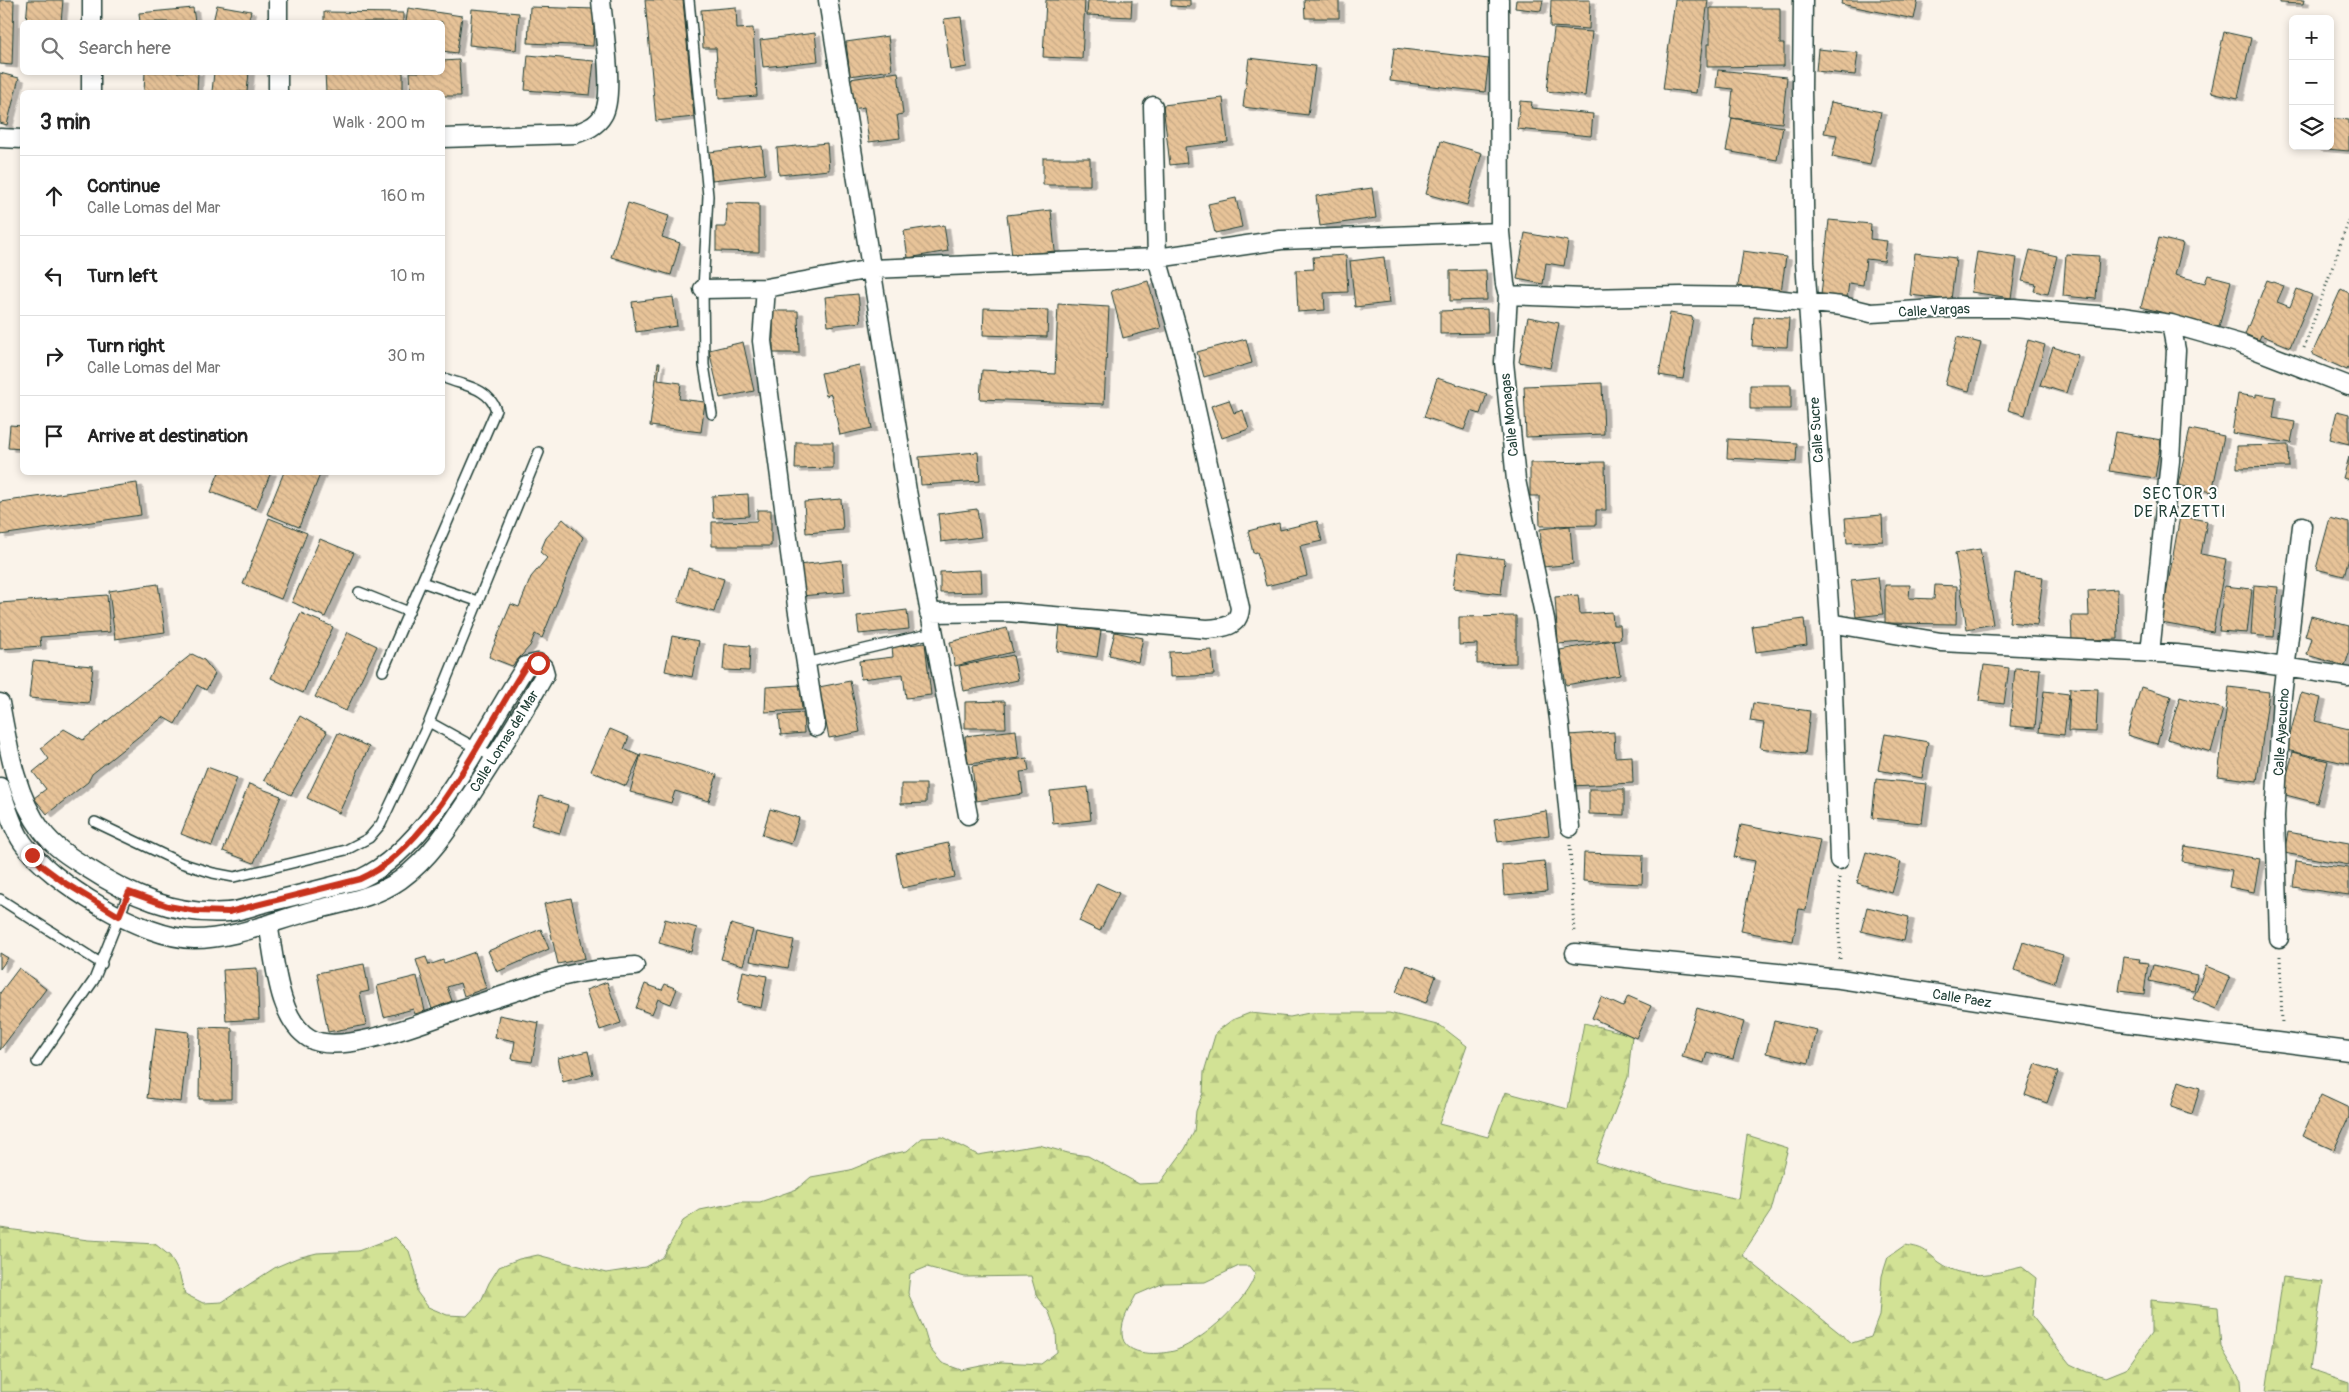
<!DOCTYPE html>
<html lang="en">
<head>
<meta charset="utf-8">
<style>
	body { margin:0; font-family:Pangolin,sans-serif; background:#f6f6f6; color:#222 }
	.controls { position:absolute; right:15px; top:15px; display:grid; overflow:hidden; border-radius:8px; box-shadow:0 2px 8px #0003 }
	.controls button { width:45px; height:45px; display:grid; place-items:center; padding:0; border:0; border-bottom:1px solid #e0e0e0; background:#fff; color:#222; font:25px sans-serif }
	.stop { position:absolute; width:15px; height:15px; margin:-11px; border:4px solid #c8321e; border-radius:50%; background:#fff }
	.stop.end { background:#c8321e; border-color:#fff; box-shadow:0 1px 5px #0008 }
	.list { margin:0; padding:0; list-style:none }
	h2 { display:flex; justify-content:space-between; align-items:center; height:65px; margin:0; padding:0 20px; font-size:21px }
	h2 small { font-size:16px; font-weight:400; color:#767676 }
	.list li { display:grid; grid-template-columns:32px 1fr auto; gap:15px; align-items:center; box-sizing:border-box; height:80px; padding:0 20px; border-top:1px solid #e0e0e0 }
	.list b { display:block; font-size:19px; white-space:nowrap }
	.list p { margin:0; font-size:16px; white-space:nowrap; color:#767676 }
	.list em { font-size:16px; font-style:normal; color:#767676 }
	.icon { flex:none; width:28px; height:28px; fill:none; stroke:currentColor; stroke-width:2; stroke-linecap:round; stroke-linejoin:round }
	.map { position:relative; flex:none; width:2349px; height:1392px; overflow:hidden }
	.search { position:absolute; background:#fff; box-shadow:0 2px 8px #0003; left:20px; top:20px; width:425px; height:55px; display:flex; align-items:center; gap:12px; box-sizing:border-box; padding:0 18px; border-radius:8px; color:#767676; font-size:19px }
	.panel { position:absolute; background:#fff; box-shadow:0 2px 8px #0003; left:20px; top:90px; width:425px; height:385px; border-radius:8px }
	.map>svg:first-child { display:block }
</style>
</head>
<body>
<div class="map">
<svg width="2349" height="1392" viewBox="0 0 2349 1392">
	<defs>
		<pattern id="forest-firs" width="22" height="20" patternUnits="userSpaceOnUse" patternTransform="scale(1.25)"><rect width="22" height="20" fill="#d2e295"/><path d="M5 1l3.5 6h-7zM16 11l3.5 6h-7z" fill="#b4c381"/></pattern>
		<pattern id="building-back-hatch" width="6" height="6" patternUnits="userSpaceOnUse" patternTransform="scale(1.25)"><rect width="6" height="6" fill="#e7c398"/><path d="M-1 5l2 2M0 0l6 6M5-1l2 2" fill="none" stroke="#c6a884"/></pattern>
		<filter id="shadow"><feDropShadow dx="5.5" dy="3" stdDeviation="0" flood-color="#0004"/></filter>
	</defs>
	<rect width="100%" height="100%" fill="#faf3ea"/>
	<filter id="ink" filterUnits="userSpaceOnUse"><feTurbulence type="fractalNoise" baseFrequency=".02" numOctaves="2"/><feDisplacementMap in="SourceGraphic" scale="10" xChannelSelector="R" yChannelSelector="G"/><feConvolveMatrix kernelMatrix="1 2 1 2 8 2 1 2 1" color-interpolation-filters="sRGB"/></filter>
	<g filter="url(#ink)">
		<!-- forest -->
		<path fill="url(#forest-firs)" stroke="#789064" fill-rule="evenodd" d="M1250,1013L1290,1017L1309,1013H1389L1441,1026L1467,1046L1439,1124L1488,1137L1505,1092L1568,1109L1584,1023L1632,1035L1628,1077L1595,1162L1655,1180L1738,1199L1747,1135L1788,1148L1771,1211L1742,1255L1852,1343L1871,1337L1879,1316L1882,1276L1888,1257L1905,1245C1925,1248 1924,1250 1939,1262C1968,1282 1990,1274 2022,1267L2036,1278L2032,1316L2070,1364L2087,1372L2106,1377L2126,1369L2151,1334V1300L2218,1307L2221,1347L2241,1381L2242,1392H0V1228L88,1240L155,1244L170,1256L179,1273L185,1294L203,1303L222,1302L276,1267L297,1258L317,1253L358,1251L395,1237L409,1251L416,1273L417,1292L428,1307L447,1315L467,1316L481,1301L489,1283L499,1267L519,1259L538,1255L606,1273L645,1267L663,1257L683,1221L700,1210L740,1202H760L797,1189L811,1177L850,1170L887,1155L907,1151L922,1138L942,1137L978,1155L1039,1145L1068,1153L1088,1156L1139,1184L1160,1183L1185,1149L1194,1132L1196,1111L1203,1093L1204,1072L1216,1032L1232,1020ZM1239,1266H1249L1255,1274C1248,1301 1203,1340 1177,1350C1163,1355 1123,1358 1122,1334C1121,1320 1130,1307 1136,1295L1164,1283L1205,1282ZM927,1267L965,1277L1031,1276L1037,1297L1049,1312L1056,1331L1057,1352L1041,1364L1001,1362L961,1370L942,1363L930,1349L924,1329L908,1293L910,1274Z
			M2283,1277L2323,1282L2310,1369L2349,1382V1392H2266Z"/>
		<!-- building -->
		<path fill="url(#building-back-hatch)" stroke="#1f3d34" filter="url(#shadow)" d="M0,0H14L12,65L0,64Z
			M28,0H63L61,22H26Z
			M645,0H683L694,117L656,121Z
			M1046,0H1085L1082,59L1043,57Z
			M1088,0H1132L1131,17L1087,15Z
			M1171,0H1190V7L1171,6Z
			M1304,0H1339V18H1305Z
			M1516,0H1543L1541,11L1515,8Z
			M1551,0H1590L1589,29L1550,27Z
			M1675,0H1708L1696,93L1663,89Z
			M1842,0H1918L1914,19L1841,4Z
			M2280,0H2304L2303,4L2280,3Z
			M217,5L251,11L248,22H213Z
			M530,7L595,9L593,46L528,43Z
			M736,7L737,29L753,28L757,96L719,99L716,48H703L701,10Z
			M193,8L195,22H140L139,13Z
			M408,8L462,16L457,53L442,51V22H406Z
			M1710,8H1780V44H1784V66L1707,67V44H1710Z
			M472,9L519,13L516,50L469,45Z
			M324,12L403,13V22H324Z
			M961,17L967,67L950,70L944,19Z
			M1554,29L1592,32L1585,96L1547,91Z
			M2224,32L2251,38L2238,98L2211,92Z
			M815,33L818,61L763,67L760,40Z
			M888,36L892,70L850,76L846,42Z
			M1394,48L1489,59L1485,92L1390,81Z
			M1818,49L1858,53L1855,75L1816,71Z
			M528,55L594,61L590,95L525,90Z
			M1249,58L1315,66L1308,115L1243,107Z
			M459,60L461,96H442V92H411L410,72H442V61Z
			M1718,70L1787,77L1782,123L1730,118L1733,89L1716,87Z
			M145,72H198L197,92H144Z
			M214,72H249L247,92H212Z
			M325,72H403V92H326Z
			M898,72L903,114L897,115L900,138L869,142L864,107L854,109L850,79Z
			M0,73L19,78L7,125L0,123Z
			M1223,98L1228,142L1185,147L1187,163L1170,165L1163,105Z
			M1520,101L1532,102L1531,108L1593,114L1591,136L1517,129Z
			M1831,102L1881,112L1870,165L1832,157L1837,135L1824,133Z
			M1732,118L1783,127L1777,160L1726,151Z
			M2330,118L2349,120V151L2315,148L2330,146Z
			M1441,141L1482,153L1467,205L1426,194Z
			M827,143L829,170L779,175L777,148Z
			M762,146L765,174L712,180L709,152Z
			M1043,158H1090V185H1043Z
			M1372,188L1376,218L1320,226L1316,196Z
			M1236,198L1242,227L1215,233L1208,204Z
			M628,203L669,216L662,237L680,243L671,275L611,257Z
			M727,203L759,204V252L716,251V227H726Z
			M1051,210L1055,251L1012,256L1007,215Z
			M1829,220L1871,224L1870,239L1887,241L1884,261L1866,259L1863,285L1849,283L1847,297L1821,295Z
			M944,225L948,251L908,258L904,231Z
			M1525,233L1568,241L1564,266L1546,263L1543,284L1517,279Z
			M2159,238L2183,244L2175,275L2205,283L2208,275L2231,281L2219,327L2141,307Z
			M2030,250L2057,256L2048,294L2034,291L2036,284L2022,281Z
			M1743,251L1786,257L1781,292L1738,286Z
			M1977,252L2017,258L2011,298L1971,292Z
			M1915,253L1956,258L1951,300L1910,295Z
			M2066,254L2099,256L2096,299L2063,296Z
			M1346,255L1348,292L1324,293L1325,310L1298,312L1296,270L1314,269L1313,257Z
			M1384,257L1389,303L1355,307L1350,261Z
			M1486,270L1487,300L1450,301V271Z
			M2267,280L2284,286L2277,302L2290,307L2297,289L2312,295L2290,347L2261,335L2259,340L2245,334Z
			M1148,281L1161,328L1123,338L1111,291Z
			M2341,289L2349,293V365L2347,370L2312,354Z
			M858,294L861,322L828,326L825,297Z
			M673,297L677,326L636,332L632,302Z
			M1058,304L1109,307L1104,404L980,399L982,370L1055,374Z
			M984,308L1048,310L1047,337L983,335Z
			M1487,309L1488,333L1440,334V311Z
			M773,311H798L799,353H773Z
			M1670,313L1693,317L1683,379L1659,375Z
			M1528,317L1559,323L1550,368L1519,362Z
			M1754,317L1789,318L1787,347L1752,346Z
			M1957,337L1981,343L1969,391L1945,385Z
			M1246,339L1252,363L1204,377L1197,352Z
			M2028,340L2045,345L2025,415L2008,410Z
			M743,342L754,391L720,398L709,350Z
			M2053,347L2078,355L2066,393L2040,385Z
			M658,363H660L658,380L681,383L679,399L705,402L701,432L650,426Z
			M859,365L872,428L840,435L831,394L826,396L821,373Z
			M1437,378L1487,394L1480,414L1471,411L1464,430L1424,417Z
			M1602,383L1604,434L1526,437L1524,386Z
			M1750,385H1791V409H1750Z
			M2238,394L2256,397V394L2276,397L2273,418L2295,422L2291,443L2232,433Z
			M1229,400L1234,413L1243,410L1249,429L1222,438L1211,406Z
			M2337,411L2349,414V444L2330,439Z
			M10,425L22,426V449L8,448Z
			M2190,429L2224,436L2212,492L2178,485Z
			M2116,432L2161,440L2155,478L2109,471Z
			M1728,439L1797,443L1796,462L1727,458Z
			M796,442H833V468L795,469Z
			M2288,445L2289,467L2237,468V446Z
			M978,452L980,481L921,485L919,457Z
			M2349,457V480L2343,478Z
			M1605,462L1606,510H1596V525L1540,526L1539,496H1530V463Z
			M219,472H271L256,509L211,492Z
			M284,472H321L299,527L267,514Z
			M137,483L141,515L0,535V502Z
			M748,494L749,516L713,518L712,496Z
			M841,499L843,530L806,533L804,502Z
			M977,509L981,537L941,542L938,514Z
			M757,510H771V546H712V522L757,521Z
			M1882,515L1883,541L1847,543L1845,518Z
			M2180,516L2207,521L2201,554L2226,559L2213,632L2161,623Z
			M269,518L307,533L281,599L243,584Z
			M2330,518L2349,523V557L2344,576L2316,569Z
			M563,519L583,537L542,638L535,634L530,646L512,666L489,657L511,604L519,607L531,577L547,558L540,552L546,538Z
			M1317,521L1322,541L1300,546L1307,576L1266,586L1257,552L1253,553L1248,531L1279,523L1280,530Z
			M1570,526L1573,564L1543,567L1540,529Z
			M320,539L354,553L325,617L292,602Z
			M1980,549L1993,624L1967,629L1955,553Z
			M1458,553L1505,559L1501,594L1453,588Z
			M842,560L845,592L801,596L798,565Z
			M688,568L724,579L714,612L678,602Z
			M981,570L982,592L940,593V572Z
			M2015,573L2043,577L2037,625L2009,622Z
			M1878,577L1883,614L1856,617L1851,580Z
			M158,584L165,632L115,639L109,591Z
			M1885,585H1910L1909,598L1934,599L1935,585L1957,586L1956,624L1885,623Z
			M2254,585L2278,587L2274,637L2251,635Z
			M2224,586L2252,589L2247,633L2219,631Z
			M2117,589L2118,639L2072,641L2071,616H2089L2088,591Z
			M107,595L110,632L40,637L41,646L0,649V603Z
			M1578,595L1580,614L1612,612L1613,625H1620L1621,639L1558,644L1555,597Z
			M907,610L909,629L859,634L857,616Z
			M301,613L333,627L303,693L271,678Z
			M1516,616V663L1477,664V644L1459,645V617Z
			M2311,616L2349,626V653L2345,666L2307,655L2312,638L2305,636Z
			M1804,619L1807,645L1756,652L1752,626Z
			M1060,625L1101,631L1097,657L1057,651Z
			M1007,628L1013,652L955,666L950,642Z
			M348,632L377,646L346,711L315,697Z
			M1115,632L1143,638L1138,662L1109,655Z
			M672,636L699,641L692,677L665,671Z
			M1614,640L1620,675L1566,685L1560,650Z
			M925,643L931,695L906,698L903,674L861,679L859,661L893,657L892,647Z
			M725,644L750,646L749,671L723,670Z
			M1212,650L1214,675L1170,677L1169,652Z
			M192,654L204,660L215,674L206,690L197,685L175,724L163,717L92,774L88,782L47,814L34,798L46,789L33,772L49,759L41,748L64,729L83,740Z
			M1013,655L1018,680L964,691L959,666Z
			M33,661L93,666L89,703L29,698Z
			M1984,665L2009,668L2004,704L1979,701Z
			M2015,668L2040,669L2035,728L2010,726Z
			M850,681L860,732L829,738L819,687Z
			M800,685L802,710L765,712L766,687Z
			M2141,687L2171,696L2157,744L2127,735Z
			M2229,687L2269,692L2257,781L2218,776Z
			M2070,688L2098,689L2096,732L2068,731Z
			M2044,691L2069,694L2064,735L2039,732Z
			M2301,693L2321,698L2315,721L2349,729V764L2286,750Z
			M2180,697L2223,709L2211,752L2167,739Z
			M1005,701L1006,728H965V702Z
			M1753,703L1810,711L1805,754L1760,748L1764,723L1750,721Z
			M803,713L804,733L781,735L779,715Z
			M300,716L327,732L291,795L264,780Z
			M610,729L629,737L624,749L640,756L626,786L591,771Z
			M1016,730L1019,758L968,764L965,736Z
			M1614,732L1615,757L1632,756L1633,783L1571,786L1568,735Z
			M338,733L369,747L339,813L307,798Z
			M1885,734L1928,742L1922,778L1878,770Z
			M2293,752L2328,761L2317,803L2282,794Z
			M641,754L717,775L709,801L675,791L671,803L630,792Z
			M1027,758L1029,771L1020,772L1023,794L976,801L972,766Z
			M207,767L237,778L212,846L181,834Z
			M1876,779L1927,784L1922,823L1872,818Z
			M249,784L281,796L254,863L223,851Z
			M901,784H926V803L901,804Z
			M1088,787L1091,820L1053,824L1050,791Z
			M1589,789H1624V815L1589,814Z
			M540,796L568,805L560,833L531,825Z
			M770,809L799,818L791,844L762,835Z
			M1546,811L1549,835L1498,842L1494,819Z
			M1741,825L1820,840L1806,910L1799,909L1793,941L1741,931L1755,861L1734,857Z
			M2288,832L2349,843V865L2284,853Z
			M948,843L955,877L902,888L896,854Z
			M2185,846L2260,859L2254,892L2229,887L2232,870L2182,861Z
			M1866,852L1901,862L1892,893L1857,883Z
			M1584,853L1643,855L1642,884L1583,881Z
			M1544,861L1547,891L1504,895L1502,865Z
			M2296,861L2349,868V895L2293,887Z
			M1097,883L1119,893L1100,931L1079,921Z
			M571,898L585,958L558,964L544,904Z
			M1867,907L1909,917L1904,941L1861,931Z
			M665,919L697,928L691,952L659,943Z
			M731,924L753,930L743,965L721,959Z
			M541,929L549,949L497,972L488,951Z
			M756,932L794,940L788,968L750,961Z
			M2023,942L2063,955L2054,983L2014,970Z
			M475,952L486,988L464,996L460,983L447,987L452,1001L432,1009L416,960L426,957L429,965L443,960L444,963Z
			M0,953L8,958L0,969Z
			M2124,957L2140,959L2139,962L2148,963L2144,994L2119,991Z
			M364,964L369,991L360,993L366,1025L328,1032L317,973Z
			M1407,965L1436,976L1426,1003L1396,992Z
			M2153,965L2197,975L2194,991L2149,981Z
			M2206,966L2230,976L2216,1009L2193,999Z
			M19,968L46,989L0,1050V993Z
			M257,968L259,1019L226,1021L223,970Z
			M743,971L767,976L761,1008L737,1003Z
			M417,976L425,1011L415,1014L413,1009L384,1017L377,986Z
			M607,982L621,1023L600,1030L586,990Z
			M645,984L662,990L665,984L677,989L671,1004L658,999L652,1014L636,1008Z
			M1628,996L1651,1006L1636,1038L1592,1018L1601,997L1623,1007Z
			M1697,1008L1744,1022L1733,1059L1707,1052L1704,1063L1682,1057Z
			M499,1015L539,1023L532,1062L512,1059L515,1041L495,1037Z
			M1774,1021L1817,1030L1809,1063L1766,1053Z
			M200,1027L232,1028L231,1099H199Z
			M156,1028L189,1032L181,1102L147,1098Z
			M588,1051L593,1074L563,1082L558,1058Z
			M2036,1064L2058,1072L2047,1103L2025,1095Z
			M2179,1081L2200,1088L2192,1114L2171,1107Z
			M2321,1095L2349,1108V1117L2334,1150L2302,1136Z"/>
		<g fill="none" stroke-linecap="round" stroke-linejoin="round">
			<!-- lane casing -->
			<g stroke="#1f3d34" stroke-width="12">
				<path id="lane" d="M689,0L708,196L703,289L704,365L712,414
					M422,582L477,601
					M359,592L409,612
					M806,663L933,633
					M383,671L496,410C489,388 465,386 447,379
					M429,722L494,758
					M95,822L181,863L213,873L234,877L346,850L369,838L381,824L429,722L539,452
					M0,899L102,964
					M37,1062L94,980L129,892"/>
			</g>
			<!-- street casing -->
			<g stroke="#1f3d34" stroke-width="21">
				<path id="street" d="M828,0L907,491L968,815
					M1499,0L1500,232L1505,284L1508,295L1504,362L1516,480L1545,619L1560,726L1570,827
					M1803,0L1802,89L1805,261L1831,634L1839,860
					M92,22V0
					M278,22V0
					M91,92V72
					M278,92V72
					M0,138L22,139
					M442,138L575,134C586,130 597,126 603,115C615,96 603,25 601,0
					M703,289L766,288
					M1508,295L1585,298L1681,296L1755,297L1842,306L1871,313L1952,308H2014L2122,317L2171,324L2241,344L2349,386
					M929,613L1006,612L1207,629C1222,628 1239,627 1240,608L1181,342L1157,258L1153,106
					M1830,623L1941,642L2176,654L2252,662L2349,677
					M2150,653L2170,461L2176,350L2171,324
					M0,703C8,746 15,795 42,831C54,847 70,857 86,867C129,895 175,916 228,912C241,911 255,905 268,902C299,895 330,887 360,879C432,847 483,731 526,666L538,663L543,667L545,674C523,713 499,752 474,790C453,822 432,857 400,880C373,899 339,903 308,912C271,922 233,939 194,939C144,939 51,883 23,843C12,827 6,805 0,787
					M816,727L797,606L762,341L766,288L871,269L1157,258L1281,240L1500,232
					M268,924C275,958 277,1018 309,1038C339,1057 424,1022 456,1011C488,1000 521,990 553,979C580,971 607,968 635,966
					M2279,938L2275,816L2282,696L2302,526
					M1575,953L1840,979L2120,1022L2349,1051"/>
			</g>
			<!-- path -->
			<path stroke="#1f3d34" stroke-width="3" stroke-dasharray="1 4" stroke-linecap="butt" d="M2304,348L2349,220
				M1570,845L1574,934
				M1839,878L1840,959
				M2280,956L2282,1025"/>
			<!-- lane -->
			<use href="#lane" stroke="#fff" stroke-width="9"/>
			<!-- street -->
			<use href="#street" stroke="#fff" stroke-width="18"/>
		</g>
	</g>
	<g fill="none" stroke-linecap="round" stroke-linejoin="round" filter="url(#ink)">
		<!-- route -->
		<path stroke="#c8321e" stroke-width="6" d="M32,855L42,866L65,883L119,916L129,892L168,906L196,911L229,912L360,879C432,848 483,731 526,666L538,663"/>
	</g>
	<g text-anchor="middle" stroke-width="4" stroke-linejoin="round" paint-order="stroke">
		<!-- street labels -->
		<g font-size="14" fill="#1f3d34" stroke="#fff">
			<text transform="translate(1934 310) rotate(-3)" y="5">Calle Vargas</text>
			<text transform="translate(1509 415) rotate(-96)" y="5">Calle Monagas</text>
			<text transform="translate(1816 430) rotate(-94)" y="5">Calle Sucre</text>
			<text transform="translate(2281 732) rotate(-86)" y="5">Calle Ayacucho</text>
			<text transform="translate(504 741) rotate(-58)" y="5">Calle Lomas del Mar</text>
			<text transform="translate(1962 998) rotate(9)" y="5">Calle Paez</text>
		</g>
		<!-- quarter labels -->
		<g font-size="16" letter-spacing="1" fill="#1f3d34" stroke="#fff">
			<text x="2180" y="499">SECTOR 3<tspan x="2180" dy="18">DE RAZETTI</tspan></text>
		</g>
	</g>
</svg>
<div class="controls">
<button>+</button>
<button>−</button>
<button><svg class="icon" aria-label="layers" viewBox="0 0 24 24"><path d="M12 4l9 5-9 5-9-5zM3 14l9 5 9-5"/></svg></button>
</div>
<div class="stop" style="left:538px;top:663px"></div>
<div class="stop end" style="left:32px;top:855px"></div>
<div class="search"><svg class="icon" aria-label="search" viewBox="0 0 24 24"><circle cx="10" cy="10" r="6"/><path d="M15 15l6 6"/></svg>Search here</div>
<section class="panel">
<h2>3 min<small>Walk · 200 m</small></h2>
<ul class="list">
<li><svg class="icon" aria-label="ahead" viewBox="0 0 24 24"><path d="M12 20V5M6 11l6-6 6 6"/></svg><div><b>Continue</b><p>Calle Lomas del Mar</p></div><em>160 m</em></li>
<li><svg class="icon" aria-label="left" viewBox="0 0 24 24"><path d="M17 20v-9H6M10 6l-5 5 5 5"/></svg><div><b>Turn left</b></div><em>10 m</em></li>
<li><svg class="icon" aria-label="right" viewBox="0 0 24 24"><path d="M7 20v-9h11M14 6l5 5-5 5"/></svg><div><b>Turn right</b><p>Calle Lomas del Mar</p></div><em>30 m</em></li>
<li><svg class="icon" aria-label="arrive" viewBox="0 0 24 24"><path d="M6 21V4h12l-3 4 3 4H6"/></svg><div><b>Arrive at destination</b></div></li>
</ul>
</section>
</div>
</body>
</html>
